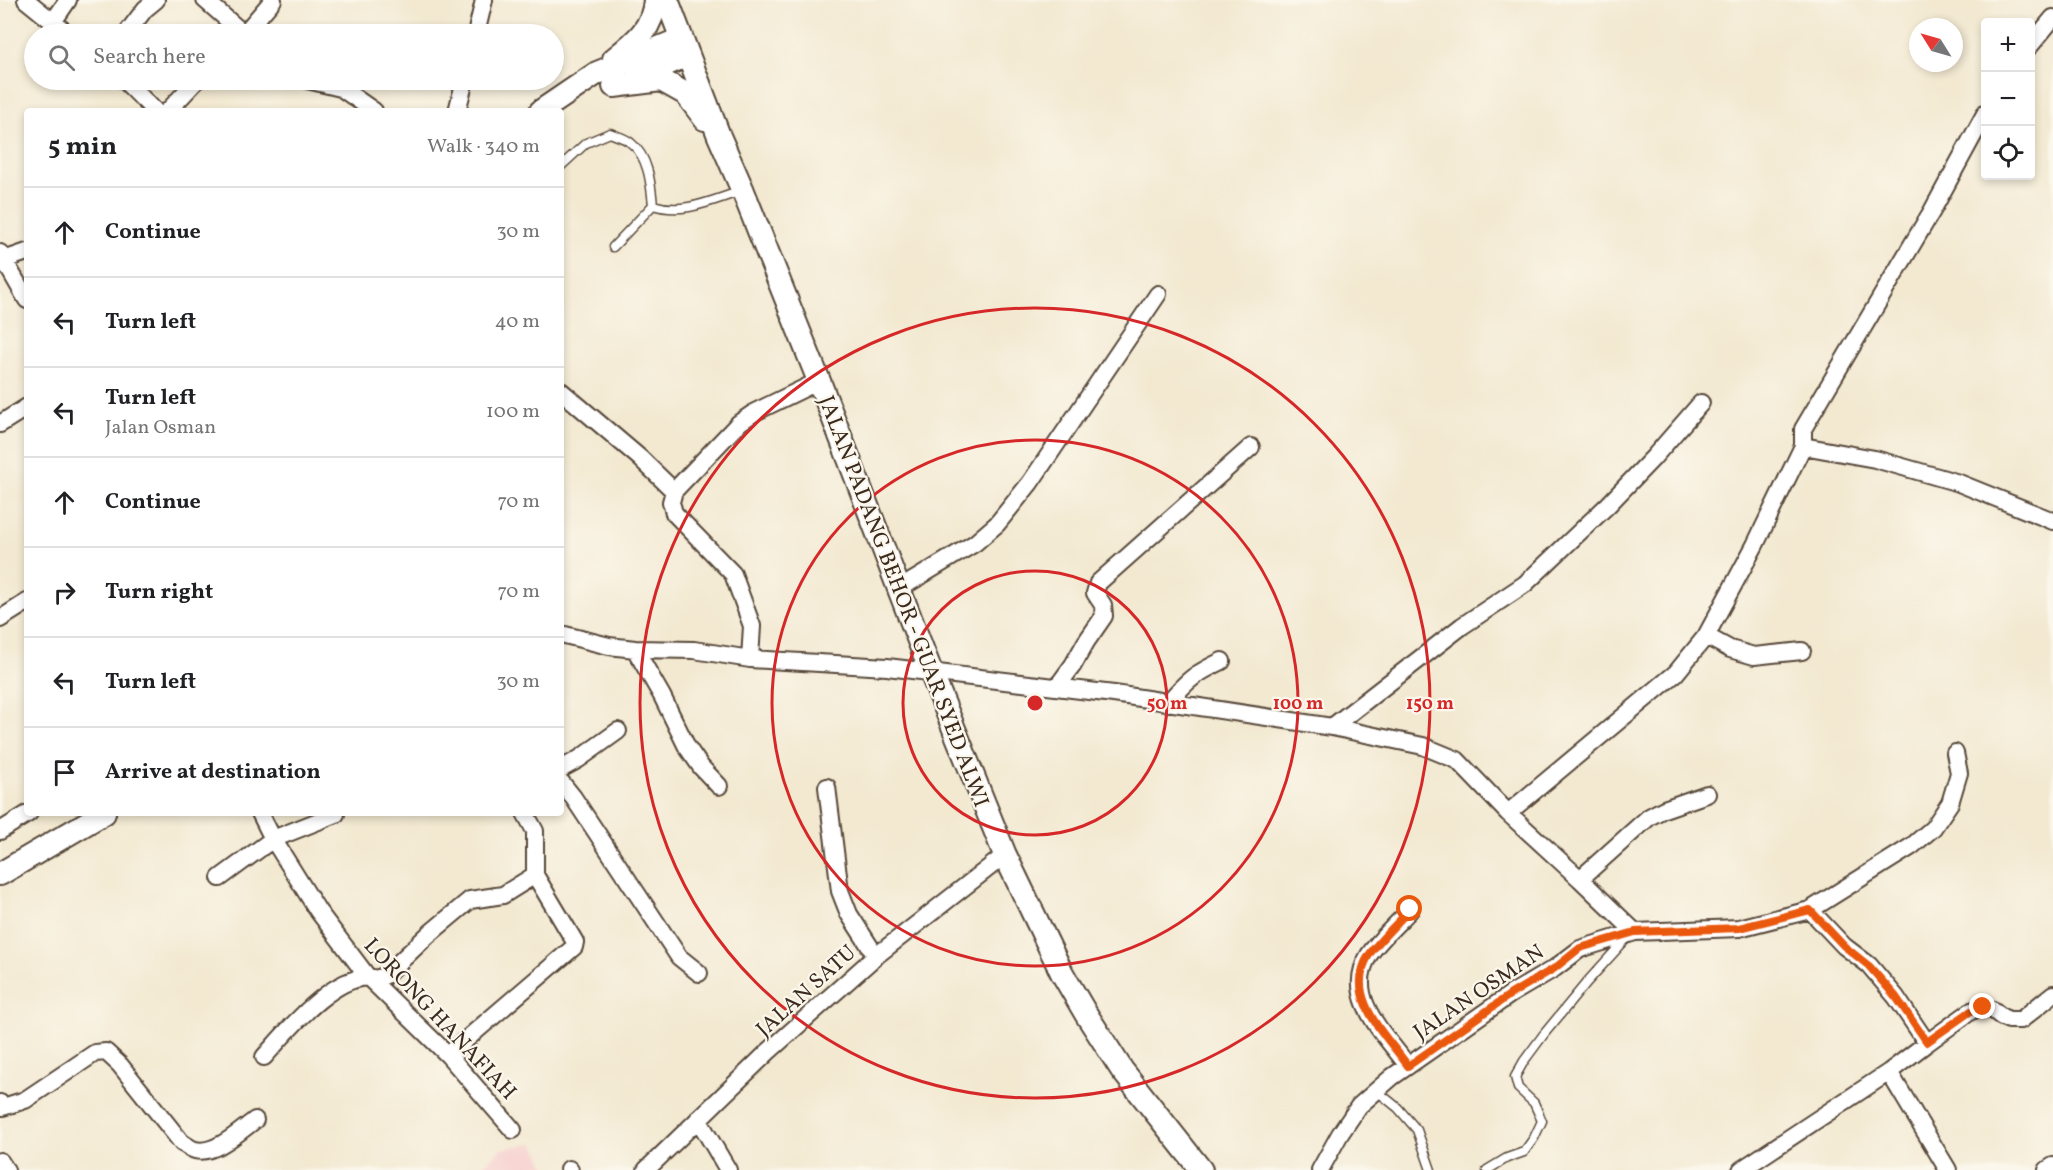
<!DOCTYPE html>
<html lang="en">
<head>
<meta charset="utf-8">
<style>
	body { margin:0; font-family:Vollkorn,serif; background:#f2f2f2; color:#202124 }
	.controls { position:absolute; right:18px; top:18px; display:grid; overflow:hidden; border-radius:6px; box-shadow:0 3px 9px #0003 }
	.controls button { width:54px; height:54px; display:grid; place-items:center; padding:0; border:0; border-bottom:2px solid #e0e0e0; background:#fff; color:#202124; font:30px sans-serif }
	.compass { position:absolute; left:1909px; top:18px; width:54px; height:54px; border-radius:50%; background:#fff; box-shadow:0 3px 9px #0003; rotate:307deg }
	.stop { position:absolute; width:18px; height:18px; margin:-14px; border:4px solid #ea580c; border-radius:50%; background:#fff }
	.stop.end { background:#ea580c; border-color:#fff; box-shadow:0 2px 6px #0008 }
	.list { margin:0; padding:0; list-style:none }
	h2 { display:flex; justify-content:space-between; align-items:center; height:78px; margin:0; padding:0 24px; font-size:26px }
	h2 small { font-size:20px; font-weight:400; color:#757577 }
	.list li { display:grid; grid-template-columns:39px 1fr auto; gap:18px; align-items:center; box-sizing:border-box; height:90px; padding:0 24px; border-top:2px solid #e0e0e0 }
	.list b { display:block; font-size:22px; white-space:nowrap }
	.list p { margin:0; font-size:20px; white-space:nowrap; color:#757577 }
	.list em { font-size:20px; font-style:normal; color:#757577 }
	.icon { flex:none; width:33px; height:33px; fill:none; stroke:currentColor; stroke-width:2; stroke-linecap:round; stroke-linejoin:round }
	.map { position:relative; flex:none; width:2053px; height:1170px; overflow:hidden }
	.search { position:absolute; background:#fff; box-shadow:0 3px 9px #0003; left:24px; top:24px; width:540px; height:66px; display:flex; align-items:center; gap:15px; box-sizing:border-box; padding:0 21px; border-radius:33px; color:#757577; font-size:22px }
	.panel { position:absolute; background:#fff; box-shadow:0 3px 9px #0003; left:24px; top:108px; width:540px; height:708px; border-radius:6px }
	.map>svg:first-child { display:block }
</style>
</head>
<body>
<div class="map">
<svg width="2053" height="1170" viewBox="0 0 2053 1170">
	<rect width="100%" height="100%" fill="#fbf7ec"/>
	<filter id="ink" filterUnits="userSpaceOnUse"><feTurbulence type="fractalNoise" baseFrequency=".0167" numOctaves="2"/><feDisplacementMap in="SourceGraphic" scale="12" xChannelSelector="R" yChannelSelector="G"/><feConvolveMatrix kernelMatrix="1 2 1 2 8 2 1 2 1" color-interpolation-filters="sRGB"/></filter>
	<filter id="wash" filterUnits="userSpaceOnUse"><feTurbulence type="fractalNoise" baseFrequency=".008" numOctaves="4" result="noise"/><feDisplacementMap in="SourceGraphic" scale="24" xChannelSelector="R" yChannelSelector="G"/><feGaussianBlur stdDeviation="1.35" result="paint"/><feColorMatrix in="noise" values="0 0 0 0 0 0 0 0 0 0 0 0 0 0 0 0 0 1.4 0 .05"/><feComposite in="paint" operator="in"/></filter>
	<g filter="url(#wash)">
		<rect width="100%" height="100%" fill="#f3e9d1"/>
		<!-- built -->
		<path fill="#f7d0ce" d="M534,1143L548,1170H478L502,1149Z"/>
	</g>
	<g filter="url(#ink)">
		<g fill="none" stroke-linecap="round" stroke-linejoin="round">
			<!-- lane casing -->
			<g stroke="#574739" stroke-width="11">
				<path id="lane" d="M561,166L586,143L610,133C616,136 626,138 631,143C649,157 651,185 653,205L613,247
					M653,205C684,215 712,200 742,191
					M1377,1091L1398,1108L1417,1130L1431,1170
					M1487,1170L1507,1158L1524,1152L1534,1138L1542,1121L1534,1103L1518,1088L1515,1077L1524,1061L1544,1034L1587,982L1626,939"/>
			</g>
			<!-- street casing -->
			<g stroke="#574739" stroke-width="20">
				<path id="street" d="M26,0L68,34
					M205,0L244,34
					M53,22L68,0
					M126,34L145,9L156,0
					M244,34L273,0
					M476,34L484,0
					M2030,46L2053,18
					M124,80L155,111
					M307,80L341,88L374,111
					M168,111L197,80
					M457,111L465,80
					M0,253L27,300
					M4,260L27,252
					M561,391L640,458L674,491L671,502L674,513L733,574L752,626L750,659
					M0,424L27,407
					M1803,446L1875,459L1959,483L2053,521
					M674,491L739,423L755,412L819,381
					M899,589L975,543L997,524L1030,483L1158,294
					M0,619L27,602
					M561,634L609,646L635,649L694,650L750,659L887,667L1114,694L1332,727L1423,746L1457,760L1508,813L1580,879L1635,932
					M1706,636L1730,649L1754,656L1802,651
					M635,649L662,696L687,747L701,767L719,786
					M1057,687L1073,665L1086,642L1104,616L1103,605L1095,593L1098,583L1251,447
					M1168,703C1188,679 1195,674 1222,661
					M1332,727L1462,626L1525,584L1608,505L1653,458L1701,403
					M561,769L579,759L618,731
					M561,782L573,797L679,957L699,973
					M827,787L840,891L849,914L876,956
					M260,813L273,839L318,911L367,976L448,1055L513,1130
					M1508,813L1676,673L1706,636L1755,545L1803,446V429L1932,211L1986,112
					M0,831L29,813
					M220,878L273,839L336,814
					M1580,879L1649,817L1664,809L1707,794
					M1810,910L1844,946L1869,965L1896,997L1927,1043
					M448,1055L574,947L575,942L535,875V831L525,813
					M264,1057C287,1031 339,967 377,979L386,975L428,935L470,900L503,895L535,875
					M1408,1066C1385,1034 1343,997 1369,955C1380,939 1397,924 1410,910
					M1889,1072L1948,1170
					M0,1103L3,1107L25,1100L95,1053L106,1052L120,1065L182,1143C186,1145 191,1149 195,1150C215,1155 240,1131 255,1120
					M698,1119L728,1170
					M0,1161L6,1170
					M569,1169L570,1170
					M646,1170L768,1052L876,956L1005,855
					M1320,1170L1340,1134L1359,1106L1392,1077L1511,994L1555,968L1580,949L1635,932L1739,928L1810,910L1912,846L1933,828L1950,803L1959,773L1955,753
					M1741,1170L1889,1072L1927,1043L1971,1011L1983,1007L1993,1010L2002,1017L2009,1020H2021L2053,994
					M2047,1170L2053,1166"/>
			</g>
			<!-- secondary casing -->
			<g stroke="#574739" stroke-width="26">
				<path id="secondary" d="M667,0L719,136L743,191L819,381L931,672L1005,855L1062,973L1086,1014L1122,1070L1201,1170
					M614,59C635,42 653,29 655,0
					M637,77L688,55
					M614,86L661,80L686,94L705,119
					M541,111L597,73L681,39
					M0,874L104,813"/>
			</g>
			<!-- lane -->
			<use href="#lane" stroke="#fff" stroke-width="8"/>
			<!-- street -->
			<use href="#street" stroke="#fff" stroke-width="16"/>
			<!-- secondary -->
			<use href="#secondary" stroke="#fff" stroke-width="22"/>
		</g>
	</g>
	<g fill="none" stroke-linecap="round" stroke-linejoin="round" filter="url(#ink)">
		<!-- route -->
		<path stroke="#ea580c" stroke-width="8" d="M1410,909C1397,924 1380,939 1369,955C1343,996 1385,1034 1408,1066L1511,994L1555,968L1580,948L1635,932L1739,928L1810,910L1844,946L1869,966L1896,997L1927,1042L1971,1011L1983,1007"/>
	</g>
	<!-- distance rings -->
	<g fill="none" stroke="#d62828" stroke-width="3">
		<circle cx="1035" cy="703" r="132"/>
		<circle cx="1035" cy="703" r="263"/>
		<circle cx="1035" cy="703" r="395"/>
	</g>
	<g text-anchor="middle" stroke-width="4.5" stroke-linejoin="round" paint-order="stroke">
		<!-- street labels -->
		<g font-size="22" fill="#3b2a1e" stroke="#fbf7ec">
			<text transform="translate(905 601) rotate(69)" y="8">JALAN PADANG BEHOR - GUAR SYED ALWI</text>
			<text transform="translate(805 990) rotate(-42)" y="8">JALAN SATU</text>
			<text transform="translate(1478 991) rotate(-34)" y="8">JALAN OSMAN</text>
			<text transform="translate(441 1018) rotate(47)" y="8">LORONG HANAFIAH</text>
		</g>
	</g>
	<circle cx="1035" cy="703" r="9" fill="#d62828" stroke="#fbf7ec" stroke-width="3"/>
	<g font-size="18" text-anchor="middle" font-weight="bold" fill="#d62828" stroke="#fbf7ec" stroke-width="4.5" stroke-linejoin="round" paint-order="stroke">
		<text x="1167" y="709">50 m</text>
		<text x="1298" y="709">100 m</text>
		<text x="1430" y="709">150 m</text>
	</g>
</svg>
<div class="controls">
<button>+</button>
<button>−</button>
<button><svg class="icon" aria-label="locate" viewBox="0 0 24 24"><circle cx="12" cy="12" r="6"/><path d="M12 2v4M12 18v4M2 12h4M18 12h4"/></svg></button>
</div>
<svg class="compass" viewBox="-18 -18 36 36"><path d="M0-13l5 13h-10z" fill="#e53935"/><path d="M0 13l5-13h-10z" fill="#757577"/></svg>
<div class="stop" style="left:1410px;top:909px"></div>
<div class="stop end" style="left:1983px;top:1007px"></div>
<div class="search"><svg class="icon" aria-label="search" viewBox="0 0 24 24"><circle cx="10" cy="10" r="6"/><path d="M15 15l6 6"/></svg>Search here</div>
<section class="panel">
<h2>5 min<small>Walk · 340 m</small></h2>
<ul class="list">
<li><svg class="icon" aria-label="ahead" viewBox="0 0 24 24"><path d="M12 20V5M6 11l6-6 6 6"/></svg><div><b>Continue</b></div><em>30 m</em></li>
<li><svg class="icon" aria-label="left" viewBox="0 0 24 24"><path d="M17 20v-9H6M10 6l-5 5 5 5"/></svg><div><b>Turn left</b></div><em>40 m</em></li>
<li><svg class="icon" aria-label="left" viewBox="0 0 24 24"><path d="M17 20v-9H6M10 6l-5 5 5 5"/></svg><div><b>Turn left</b><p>Jalan Osman</p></div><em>100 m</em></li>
<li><svg class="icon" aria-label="ahead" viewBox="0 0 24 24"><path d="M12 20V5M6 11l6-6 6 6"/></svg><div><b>Continue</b></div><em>70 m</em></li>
<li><svg class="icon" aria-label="right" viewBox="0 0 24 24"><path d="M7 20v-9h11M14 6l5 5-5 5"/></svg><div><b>Turn right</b></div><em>70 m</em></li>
<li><svg class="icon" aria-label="left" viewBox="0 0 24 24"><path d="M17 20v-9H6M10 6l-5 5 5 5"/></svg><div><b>Turn left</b></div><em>30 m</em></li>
<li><svg class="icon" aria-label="arrive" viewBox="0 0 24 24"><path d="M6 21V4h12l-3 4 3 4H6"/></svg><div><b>Arrive at destination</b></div></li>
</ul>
</section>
</div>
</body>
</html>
